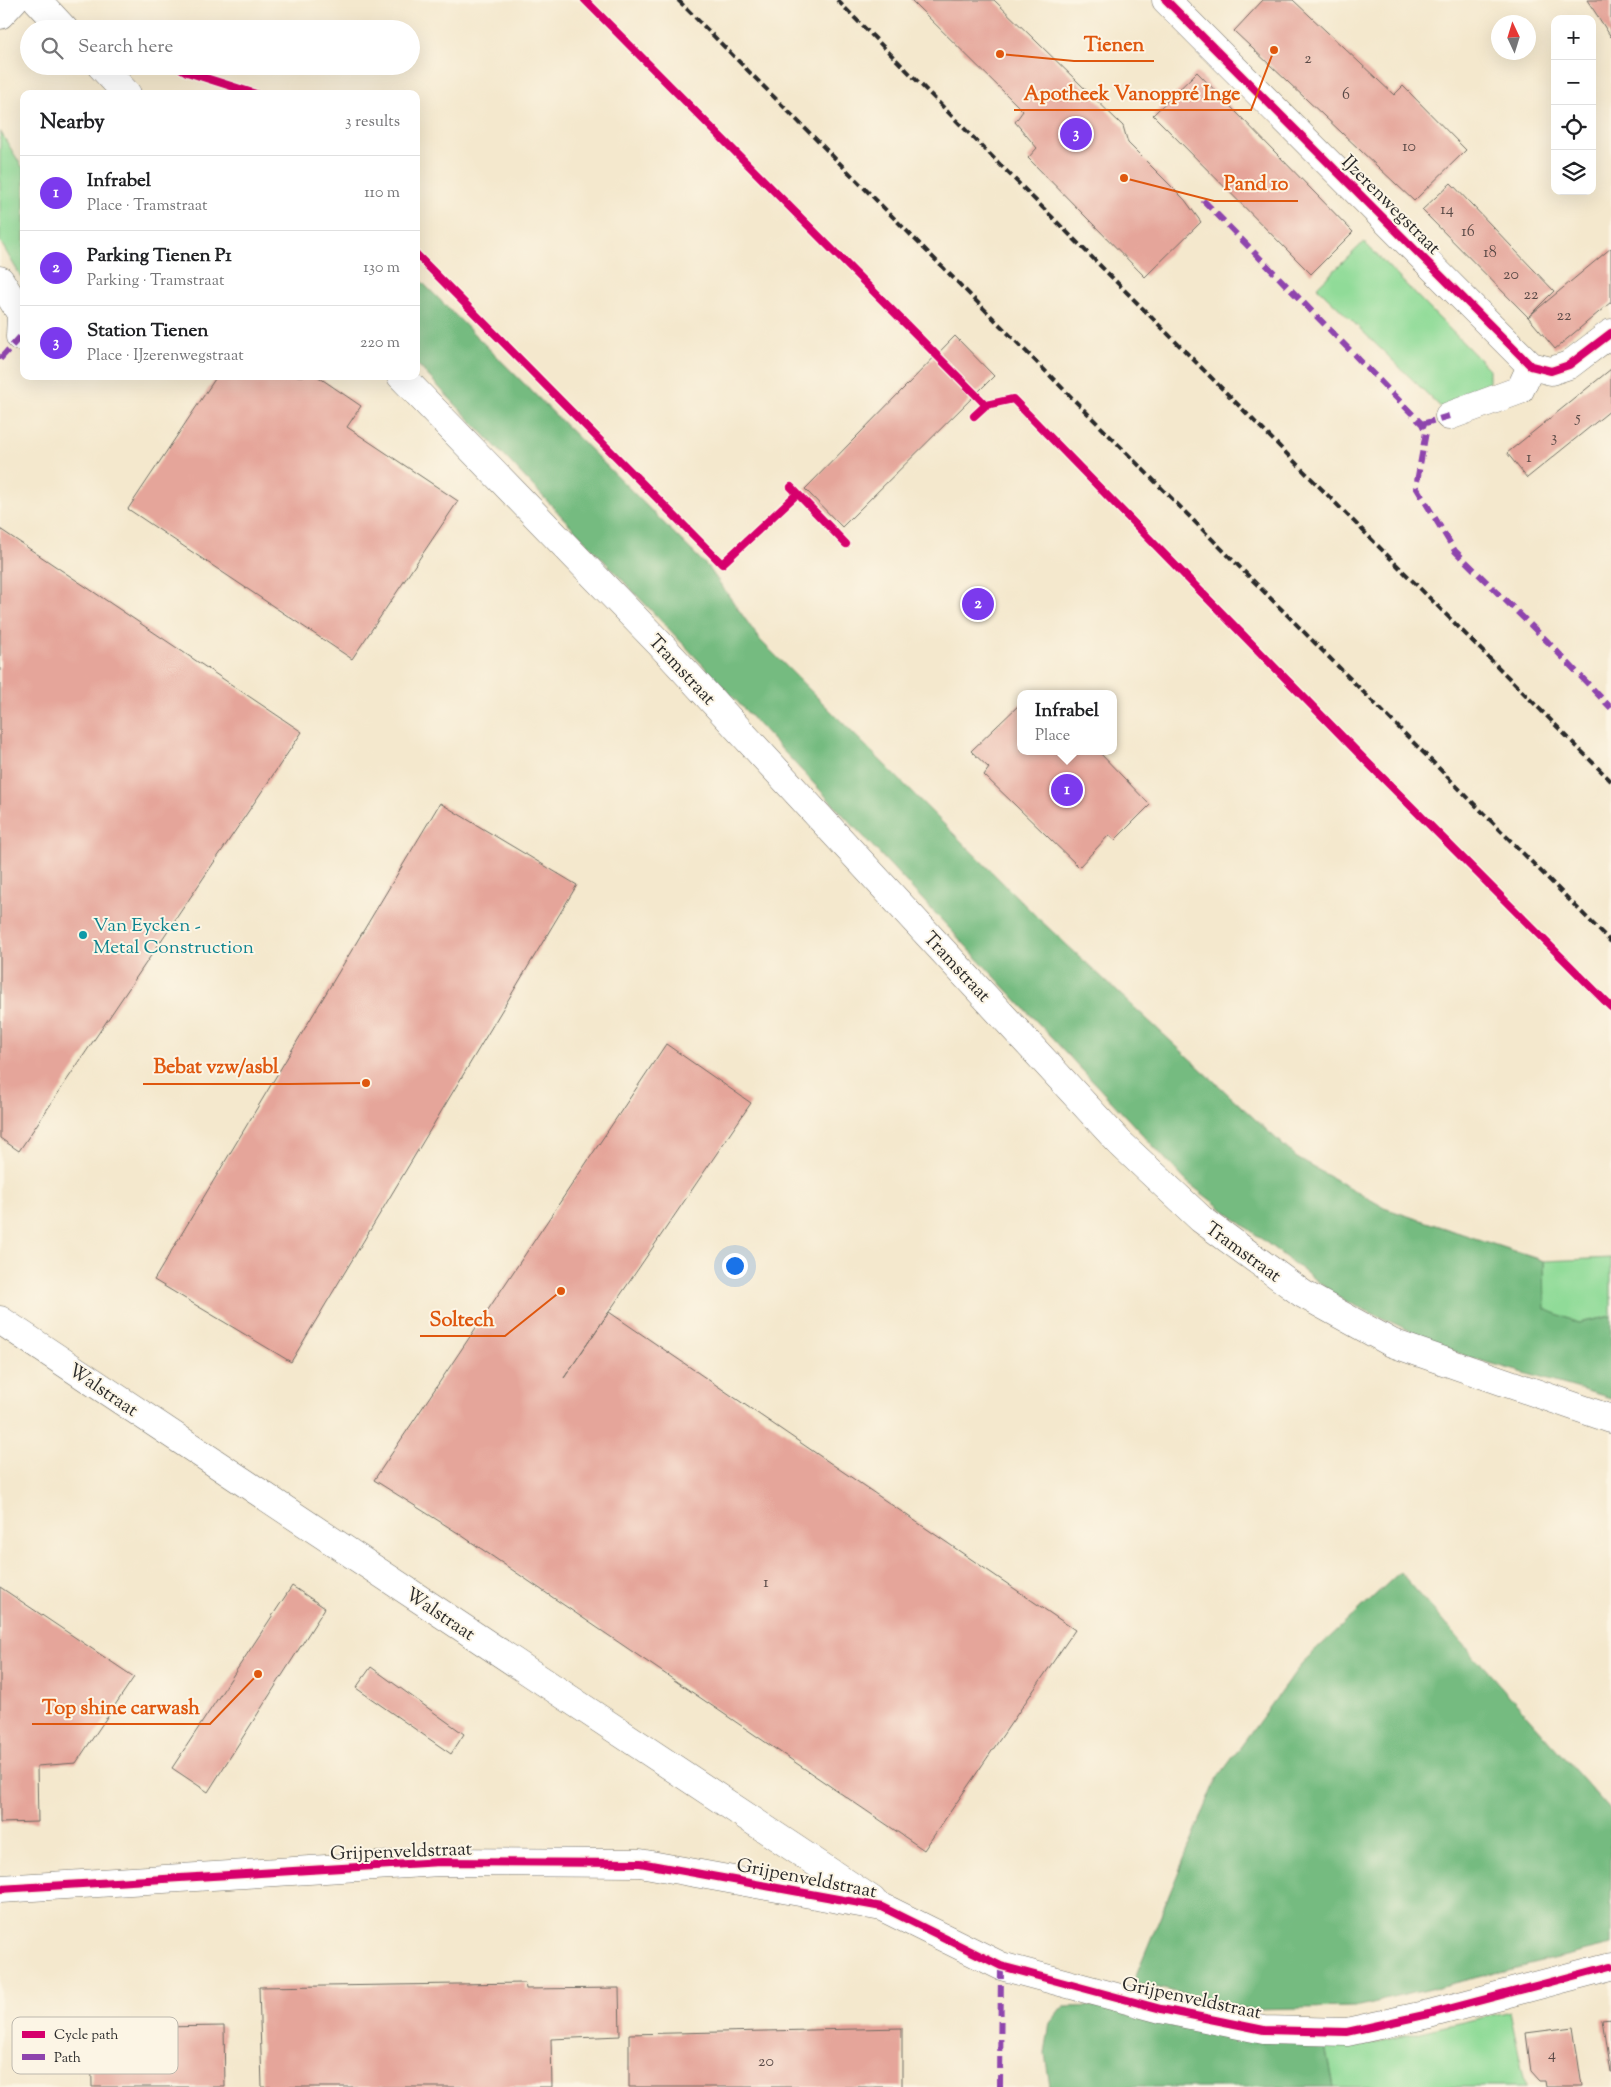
<!DOCTYPE html>
<html lang="en">
<head>
<meta charset="utf-8">
<style>
	body { margin:0; font-family:"Sorts Mill Goudy",serif; background:#f6f6f6; color:#202124 }
	.controls { position:absolute; right:15px; top:15px; display:grid; overflow:hidden; border-radius:10px; box-shadow:0 5px 20px #0002 }
	.controls button { width:45px; height:45px; display:grid; place-items:center; padding:0; border:0; border-bottom:1px solid #e0e0e0; background:#fff; color:#202124; font:25px sans-serif }
	.compass { position:absolute; left:1491px; top:15px; width:45px; height:45px; border-radius:50%; background:#fff; box-shadow:0 5px 20px #0002; rotate:356deg }
	.you { position:absolute; left:734px; top:1265px; width:18px; height:18px; margin:-12px; border:4px solid #fff; border-radius:50%; background:#1a73e8; box-shadow:0 0 0 8px #1a73e833 }
	.badge { display:grid; place-items:center; width:32px; height:32px; border-radius:50%; background:#7c3aed; color:#fff; font-size:16px; font-weight:700 }
	.pin { position:absolute; translate:-50% -50%; border:2px solid #fff; box-shadow:0 1px 5px #0006 }
	.popup { position:absolute; left:1017px; top:690px; width:100px; height:65px; box-sizing:border-box; display:grid; place-content:center; border-radius:10px; background:#fff; filter:drop-shadow(0 1px 4px #0005); font-size:16px; white-space:nowrap; color:#757577 }
	.popup b { font-size:19px; color:#202124 }
	.popup::after { content:''; position:absolute; left:50%; top:100%; margin-left:-10px; border:10px solid transparent; border-top-color:#fff }
	.list { margin:0; padding:0; list-style:none }
	h2 { display:flex; justify-content:space-between; align-items:center; height:65px; margin:0; padding:0 20px; font-size:21px }
	h2 small { font-size:16px; font-weight:400; color:#757577 }
	.list li { display:grid; grid-template-columns:32px 1fr auto; gap:15px; align-items:center; box-sizing:border-box; height:75px; padding:0 20px; border-top:1px solid #e0e0e0 }
	.list b { display:block; font-size:19px; white-space:nowrap }
	.list p { margin:0; font-size:16px; white-space:nowrap; color:#757577 }
	.list em { font-size:16px; font-style:normal; color:#757577 }
	.icon { flex:none; width:28px; height:28px; fill:none; stroke:currentColor; stroke-width:2; stroke-linecap:round; stroke-linejoin:round }
	.map { position:relative; flex:none; width:1611px; height:2087px; overflow:hidden }
	.search { position:absolute; background:#fff; box-shadow:0 5px 20px #0002; left:20px; top:20px; width:400px; height:55px; display:flex; align-items:center; gap:12px; box-sizing:border-box; padding:0 18px; border-radius:28px; color:#757577; font-size:19px }
	.panel { position:absolute; background:#fff; box-shadow:0 5px 20px #0002; left:20px; top:90px; width:400px; height:290px; border-radius:10px }
	.map>svg:first-child { display:block }
</style>
</head>
<body>
<div class="map">
<svg width="1611" height="2087" viewBox="0 0 1611 2087">
	<rect width="100%" height="100%" fill="#fcf5e5"/>
	<filter id="ink" filterUnits="userSpaceOnUse"><feTurbulence type="fractalNoise" baseFrequency=".02" numOctaves="2"/><feDisplacementMap in="SourceGraphic" scale="10" xChannelSelector="R" yChannelSelector="G"/><feConvolveMatrix kernelMatrix="1 2 1 2 8 2 1 2 1" color-interpolation-filters="sRGB"/></filter>
	<filter id="wash" filterUnits="userSpaceOnUse"><feTurbulence type="fractalNoise" baseFrequency=".0096" numOctaves="4" result="noise"/><feDisplacementMap in="SourceGraphic" scale="20" xChannelSelector="R" yChannelSelector="G"/><feGaussianBlur stdDeviation="1.12" result="paint"/><feColorMatrix in="noise" values="0 0 0 0 0 0 0 0 0 0 0 0 0 0 0 0 0 1.4 0 .05"/><feComposite in="paint" operator="in"/></filter>
	<g filter="url(#wash)">
		<rect width="100%" height="100%" fill="#f4e8cd"/>
		<!-- green -->
		<path fill="#90db98" stroke="#5e8362" d="M0,131L24,170V282L0,241Z
			M1364,242L1489,369V382L1450,416L1317,287Z
			M1611,1258V1316L1579,1323L1544,1309V1261Z
			M1510,2011L1526,2087H1333L1325,2046L1364,2045Z"/>
		<!-- forest -->
		<path fill="#74bb80" stroke="#507356" d="M416,276L709,568L760,640L1040,920L1297,1158L1387,1209L1544,1261L1545,1309L1579,1323L1611,1316V1398L1465,1356L1339,1298L1187,1182L687,648L416,363Z
			M1400,1572L1611,1811V1945L1356,2007L1249,2009L1133,1982L1217,1779L1302,1663Z
			M1102,2006L1214,2032L1325,2046L1333,2087H1050L1045,2053L1050,2023L1063,2007Z"/>
		<g id="blocks">
			<!-- building -->
			<path fill="#e5a59a" d="M911,0H994L1123,126L1128,143L1185,200L1201,222L1145,277L1028,158L1037,148L1015,122L1023,111Z
				M1263,0H1293L1394,95L1403,86L1466,150L1414,201L1234,31Z
				M1587,0H1611V37L1597,15Z
				M1197,72L1353,232L1311,274L1153,115Z
				M1451,183L1554,291L1528,317L1611,248V302L1555,349L1528,317L1422,210Z
				M955,336L994,376L842,527L805,489Z
				M1611,369V410L1527,478L1507,453Z
				M217,376H317L361,406L347,427L458,501L352,659L128,509Z
				M0,529L302,732L19,1151L0,1138Z
				M1021,703V751H1098L1150,805L1115,840L1109,835L1079,867L984,775L989,768L971,751Z
				M440,803L577,885L291,1362L154,1280Z
				M666,1044L751,1103L564,1378L609,1312L1075,1630L924,1850L458,1533L374,1480Z
				M292,1586L325,1608L208,1792L172,1768Z
				M0,1587L134,1677L76,1763L37,1766L38,1822L0,1823Z
				M371,1667L464,1734L451,1754L356,1688Z
				M525,1983L526,1989L619,1988L620,2036L551,2039L552,2087H262L259,1987Z
				M1611,2018V2072H1610L1602,2019Z
				M224,2026L225,2087H92L91,2028Z
				M1573,2027L1582,2087H1546L1545,2081H1539L1531,2072L1526,2033Z
				M902,2028V2087H629V2034Z"/>
		</g>
	</g>
	<g filter="url(#ink)">
		<use href="#blocks" fill-opacity="0" stroke="#716d64" stroke-width="1"/>
		<g fill="none" stroke-linecap="round" stroke-linejoin="round">
			<!-- minor casing -->
			<g stroke="#716d64" stroke-width="29">
				<path id="minor" d="M37,0L64,29
					M1166,0L1531,366L1551,371L1569,365L1611,333
					M0,15L14,0
					M101,66L127,94
					M0,280L21,314L20,337
					M401,376L659,643L1120,1143L1201,1219L1303,1294L1392,1343L1611,1419
					M1449,416L1520,390L1531,366
					M0,1320L872,1900
					M0,1889L440,1862L640,1863L882,1907L1001,1966L1161,2009L1264,2030L1347,2032L1429,2014L1611,1966"/>
			</g>
			<!-- minor -->
			<use href="#minor" stroke="#fff" stroke-width="28"/>
			<!-- rail -->
			<path stroke="#2b2b2b" stroke-width="4" stroke-dasharray="8 4" stroke-linecap="butt" d="M678,0L1611,942
				M837,0L1611,781"/>
			<!-- quiet -->
			<path stroke="#8e44ad" stroke-width="6" stroke-dasharray="12 6" stroke-linecap="butt" d="M1203,200L1422,424L1426,432L1416,487L1455,551L1548,642L1611,708
				M0,359L20,337
				M1422,424L1449,416
				M1000,2087L1001,1966"/>
			<!-- cycleway casing -->
			<g stroke="#fcf5e5" stroke-width="11">
				<path id="cycleway" d="M585,0L986,405
					M1166,0L1531,366L1551,371L1569,365L1611,333
					M177,66L187,72L256,94
					M416,254L722,564L797,494
					M974,416L986,405L1013,399L1368,763L1611,1007
					M791,487L846,544
					M0,1889L440,1862L640,1863L882,1907L1001,1966L1161,2009L1264,2030L1347,2032L1429,2014L1611,1966"/>
			</g>
			<!-- cycleway -->
			<use href="#cycleway" stroke="#d6006c" stroke-width="8"/>
		</g>
	</g>
	<!-- markers -->
	<circle fill="#0f9aa8" stroke="#fcf5e5" stroke-width="2" cx="83" cy="935" r="5"/>
	<g text-anchor="middle" stroke-width="4" stroke-linejoin="round" paint-order="stroke">
		<!-- number labels -->
		<g font-size="16" fill="#5a4a47">
			<text x="1308" y="63">2</text>
			<text x="1346" y="99">6</text>
			<text x="1409" y="151">10</text>
			<text x="1447" y="214">14</text>
			<text x="1468" y="236">16</text>
			<text x="1490" y="257">18</text>
			<text x="1511" y="279">20</text>
			<text x="1531" y="299">22</text>
			<text x="1564" y="320">22</text>
			<text x="1578" y="422">5</text>
			<text x="1554" y="442">3</text>
			<text x="1529" y="462">1</text>
			<text x="766" y="1587">1</text>
			<text x="1552" y="2059">4</text>
			<text x="766" y="2066">20</text>
		</g>
		<!-- street labels -->
		<g font-size="19" fill="#2b2b2b" stroke="#fcf5e5">
			<text transform="translate(1392 204) rotate(45)" y="7">IJzerenwegstraat</text>
			<text transform="translate(683 669) rotate(47)" y="7">Tramstraat</text>
			<text transform="translate(958 966) rotate(47)" y="7">Tramstraat</text>
			<text transform="translate(1244 1251) rotate(36)" y="7">Tramstraat</text>
			<text transform="translate(104 1389) rotate(34)" y="7">Walstraat</text>
			<text transform="translate(441 1613) rotate(34)" y="7">Walstraat</text>
			<text transform="translate(401 1850) rotate(-2)" y="7">Grijpenveldstraat</text>
			<text transform="translate(807 1877) rotate(11)" y="7">Grijpenveldstraat</text>
			<text transform="translate(1192 1997) rotate(12)" y="7">Grijpenveldstraat</text>
		</g>
		<!-- culture labels -->
		<g font-size="19" fill="#0d838f" stroke="#fcf5e5" text-anchor="start">
			<text x="93" y="931">Van Eycken -<tspan x="93" dy="22">Metal Construction</tspan></text>
		</g>
	</g>
	<!-- legend -->
	<rect x="12" y="2017" width="166" height="57" rx="8" fill="#fcf5e5" stroke="#bdb8ad" stroke-width="1"/>
	<rect x="22" y="2031" width="23" height="7" fill="#d6006c"/>
	<rect x="22" y="2054" width="23" height="6" fill="#8e44ad"/>
	<g font-size="14" fill="#2b2b2b">
		<text x="54" y="2039">Cycle path</text>
		<text x="54" y="2062">Path</text>
	</g>
	<!-- callouts -->
	<path fill="none" stroke="#df570e" stroke-width="2" d="M1000 54L1074 61H1154M1274 50L1251 110H1014M1124 178L1214 201H1298M366 1083L289 1084H143M561 1291L505 1336H420M258 1674L210 1724H32"/>
	<g fill="#df570e" stroke="#fcf5e5" stroke-width="2">
		<circle cx="1000" cy="54" r="5"/>
		<circle cx="1274" cy="50" r="5"/>
		<circle cx="1124" cy="178" r="5"/>
		<circle cx="366" cy="1083" r="5"/>
		<circle cx="561" cy="1291" r="5"/>
		<circle cx="258" cy="1674" r="5"/>
	</g>
	<g font-size="20" text-anchor="middle" font-weight="bold" fill="#df570e" stroke="#fcf5e5" stroke-width="4" stroke-linejoin="round" paint-order="stroke">
		<text x="1114" y="51">Tienen</text>
		<text x="1132" y="100">Apotheek Vanoppré Inge</text>
		<text x="1256" y="190">Pand 10</text>
		<text x="216" y="1073">Bebat vzw/asbl</text>
		<text x="462" y="1326">Soltech</text>
		<text x="121" y="1714">Top shine carwash</text>
	</g>
</svg>
<div class="controls">
<button>+</button>
<button>−</button>
<button><svg class="icon" aria-label="locate" viewBox="0 0 24 24"><circle cx="12" cy="12" r="6"/><path d="M12 2v4M12 18v4M2 12h4M18 12h4"/></svg></button>
<button><svg class="icon" aria-label="layers" viewBox="0 0 24 24"><path d="M12 4l9 5-9 5-9-5zM3 14l9 5 9-5"/></svg></button>
</div>
<svg class="compass" viewBox="-18 -18 36 36"><path d="M0-13l5 13h-10z" fill="#e53935"/><path d="M0 13l5-13h-10z" fill="#757577"/></svg>
<div class="you"></div>
<div class="pin badge" style="left:1067px;top:790px">1</div>
<div class="popup"><b>Infrabel</b>Place</div>
<div class="pin badge" style="left:978px;top:604px">2</div>
<div class="pin badge" style="left:1076px;top:134px">3</div>
<div class="search"><svg class="icon" aria-label="search" viewBox="0 0 24 24"><circle cx="10" cy="10" r="6"/><path d="M15 15l6 6"/></svg>Search here</div>
<section class="panel">
<h2>Nearby<small>3 results</small></h2>
<ul class="list">
<li><span class="badge">1</span><div><b>Infrabel</b><p>Place · Tramstraat</p></div><em>110 m</em></li>
<li><span class="badge">2</span><div><b>Parking Tienen P1</b><p>Parking · Tramstraat</p></div><em>130 m</em></li>
<li><span class="badge">3</span><div><b>Station Tienen</b><p>Place · IJzerenwegstraat</p></div><em>220 m</em></li>
</ul>
</section>
</div>
</body>
</html>
